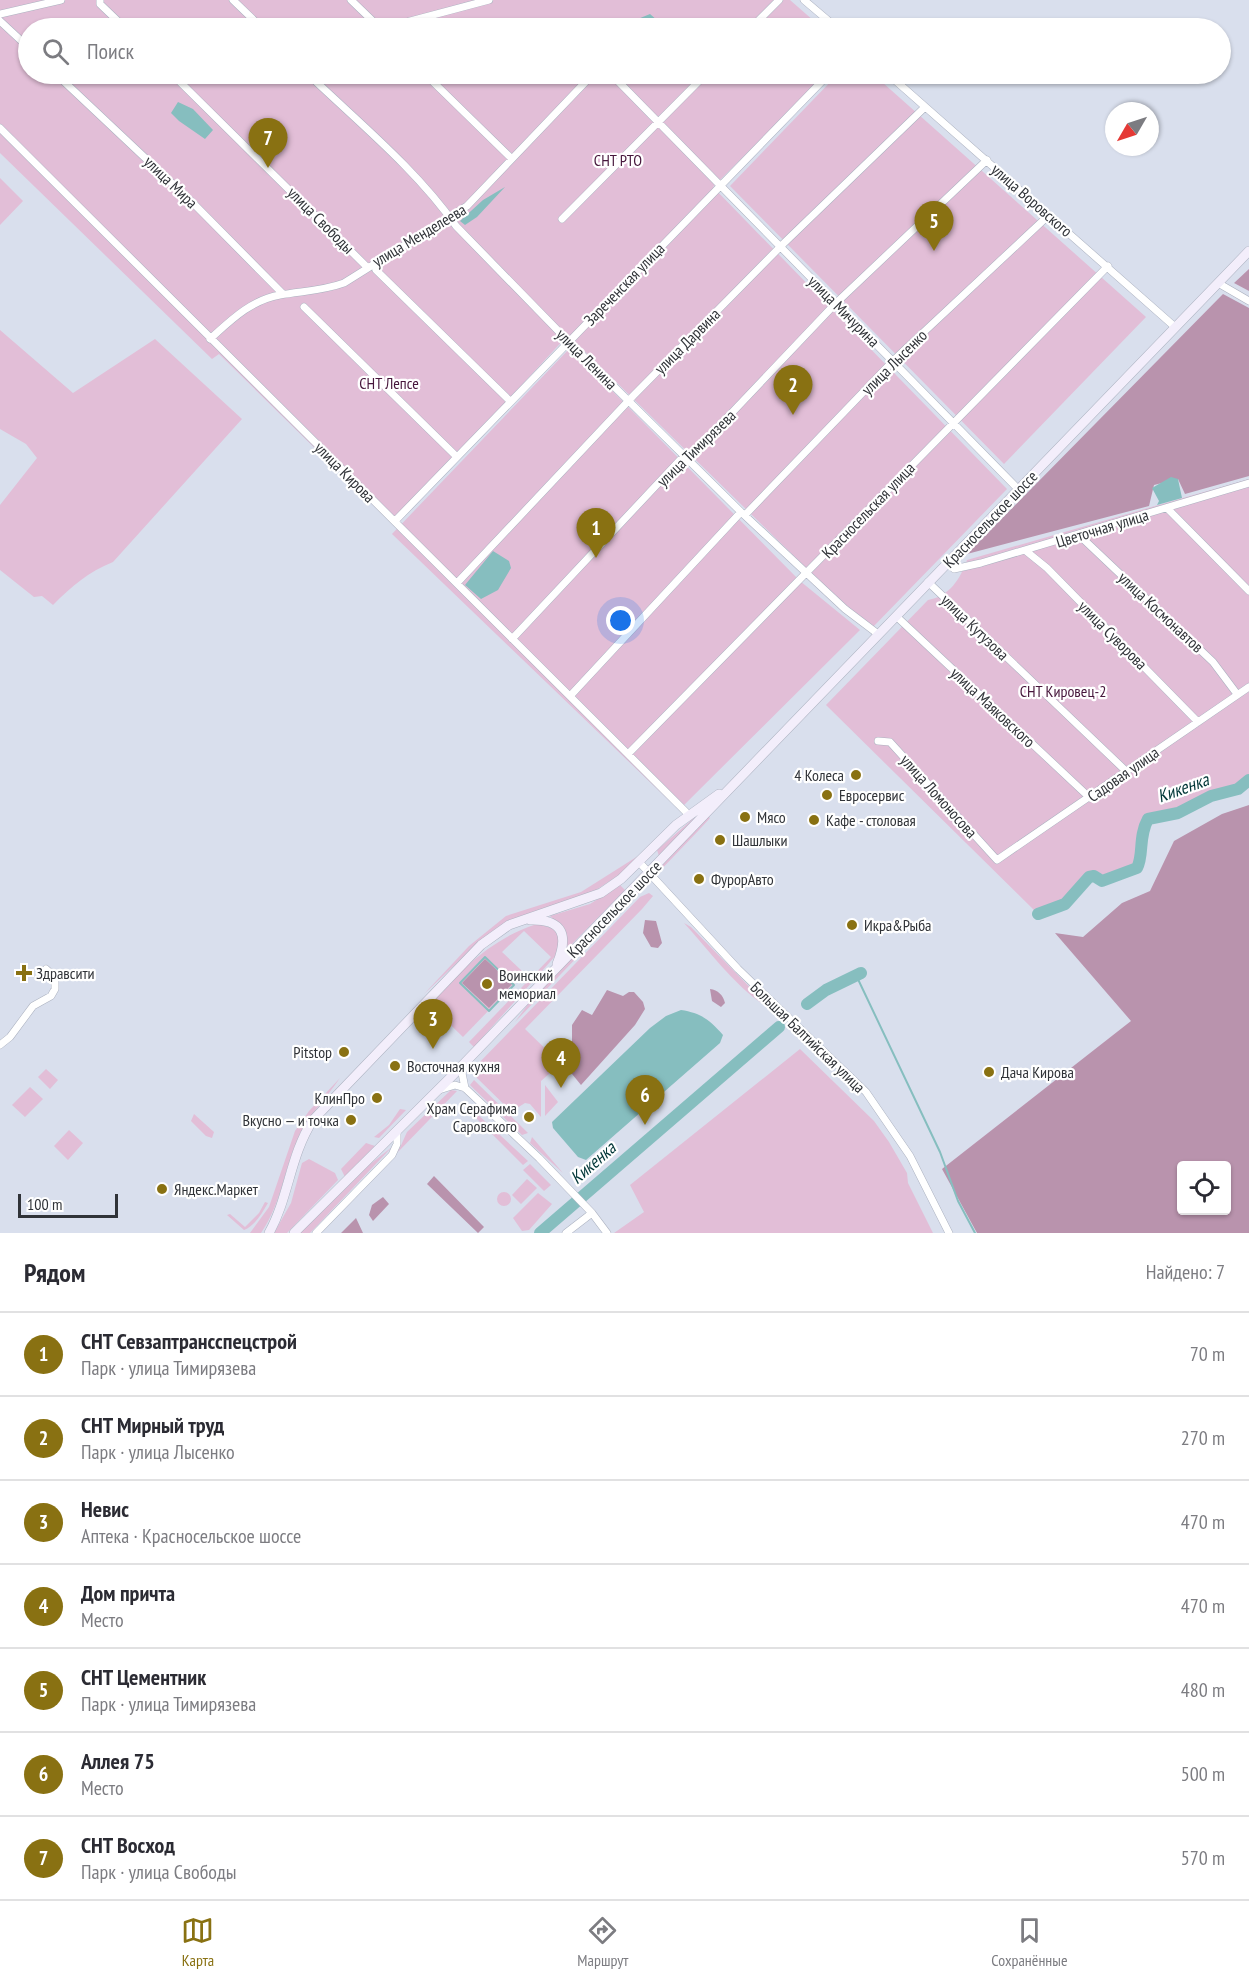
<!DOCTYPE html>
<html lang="ru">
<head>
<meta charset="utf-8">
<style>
	body { margin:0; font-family:"PT Sans Narrow",sans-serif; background:#f2f2f3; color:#2b2b33 }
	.controls { position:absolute; right:18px; bottom:18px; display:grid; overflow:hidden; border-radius:6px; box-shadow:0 2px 4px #0004 }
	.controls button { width:54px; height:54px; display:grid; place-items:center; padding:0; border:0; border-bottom:2px solid #e1e1e2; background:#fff; color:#2b2b33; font:30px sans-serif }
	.compass { position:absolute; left:1105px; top:102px; width:54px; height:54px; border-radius:50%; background:#fff; box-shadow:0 2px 4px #0004; rotate:231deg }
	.scale { position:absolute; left:18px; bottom:15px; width:100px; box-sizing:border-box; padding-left:6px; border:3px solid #303338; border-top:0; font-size:16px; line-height:21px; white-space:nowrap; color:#303338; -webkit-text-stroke:4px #fff; paint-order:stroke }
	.you { position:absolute; left:621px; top:621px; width:21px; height:21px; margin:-15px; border:4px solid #fff; border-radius:50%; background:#1a73e8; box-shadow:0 0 0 9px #1a73e833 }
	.badge { display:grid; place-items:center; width:39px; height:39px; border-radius:50%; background:#897112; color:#fff; font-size:20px; font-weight:700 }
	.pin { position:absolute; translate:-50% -50px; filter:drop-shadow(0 2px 3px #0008) }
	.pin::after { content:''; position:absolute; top:32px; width:21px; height:18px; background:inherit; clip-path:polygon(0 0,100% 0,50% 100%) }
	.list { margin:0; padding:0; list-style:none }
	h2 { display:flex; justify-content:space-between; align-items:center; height:78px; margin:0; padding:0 24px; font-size:26px }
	h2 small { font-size:20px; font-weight:400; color:#7c7c81 }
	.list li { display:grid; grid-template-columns:39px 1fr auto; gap:18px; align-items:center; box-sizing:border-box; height:84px; padding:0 24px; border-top:2px solid #e1e1e2 }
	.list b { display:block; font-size:22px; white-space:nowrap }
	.list p { margin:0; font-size:20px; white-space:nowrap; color:#7c7c81 }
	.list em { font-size:20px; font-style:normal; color:#7c7c81 }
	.icon { flex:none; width:33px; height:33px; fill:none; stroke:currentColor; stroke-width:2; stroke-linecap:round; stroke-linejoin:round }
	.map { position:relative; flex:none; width:1249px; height:1233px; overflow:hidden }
	.search { position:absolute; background:#fff; box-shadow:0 2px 4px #0004; left:18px; right:18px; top:18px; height:66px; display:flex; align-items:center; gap:15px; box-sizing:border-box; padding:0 21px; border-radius:33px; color:#7c7c81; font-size:22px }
	.sheet { height:666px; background:#fff }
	nav { display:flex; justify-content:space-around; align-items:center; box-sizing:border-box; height:84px; border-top:2px solid #e1e1e2; background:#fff; font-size:16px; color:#7c7c81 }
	nav a { display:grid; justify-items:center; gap:3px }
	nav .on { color:#897112 }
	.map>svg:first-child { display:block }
</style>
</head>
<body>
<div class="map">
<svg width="1249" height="1233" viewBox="0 0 1249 1233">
	<rect width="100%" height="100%" fill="#d9dfed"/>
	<!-- green -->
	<path fill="#e2bed7" d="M0,0H790L822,28H28V74H826L713,187L1007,489L873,627L846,607L568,335L456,456L390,522L219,354L212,359L0,153Z
		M838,74H873L1146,317L1004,464L730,186Z
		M0,178L23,201L0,225Z
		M0,330L73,393L155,339L242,419L113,562C88,572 72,586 53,605L42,596L34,597L0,570V505L37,458L26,444L0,429Z
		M570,348L800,581L860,630L679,810L392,534Z
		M1249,479V780L1238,789L1211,796L1178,813L1148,819C1140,833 1142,862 1139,866C1132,875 1114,880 1104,885L1094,876L1089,877L1065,904L1038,914L826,705L928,600C950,596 960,579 967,560Z
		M702,811L659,856L657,850Z
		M708,816L710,818L699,830L515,1022L534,996Z
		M638,856L619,875L593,892L501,925L483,938L424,994L469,946L506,916L581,892Z
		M620,885L625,890L568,948L564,929L550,916L590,904Z
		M649,893L653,896L642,909L525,1029L558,1061L559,1065L541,1081V1117L530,1104L525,1103L517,1108L516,1116L477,1078L474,1073L475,1067L640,897Z
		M684,923L691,927L770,1008C739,992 708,949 684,923Z
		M537,924L552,928L558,934V953L474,1047L469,1042L551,957L524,931L502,952L522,971L521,977L463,1037L429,1004C459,971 494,937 537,924Z
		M800,1049L874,1121L889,1142L907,1173L908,1183L933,1233H614L644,1212L630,1185Z
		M46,1069L58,1080L50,1089L38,1077Z
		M340,1078C327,1097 310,1114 300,1134C284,1167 282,1203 261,1233H250L269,1207L295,1131L309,1111Z
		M474,1080L528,1133L522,1135L476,1091L470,1085Z
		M545,1085L558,1102L545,1116Z
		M30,1087L43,1099L25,1117L12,1105Z
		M451,1090L457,1091L398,1152L407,1132Z
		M400,1109L406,1110L379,1138L374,1137L389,1125Z
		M475,1112L528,1161L523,1165L473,1115Z
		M194,1114L214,1132L212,1138L206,1136L191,1121Z
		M69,1130L83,1143L68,1160L54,1146Z
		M532,1137L563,1173L530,1143Z
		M366,1143L375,1146L345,1177L341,1169Z
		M392,1147L310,1233H300L369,1165Z
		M309,1159L335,1173L338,1180L287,1233H274L291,1203L302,1163Z
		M530,1164L551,1185L544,1191L523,1170Z
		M527,1179L537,1188L521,1204L512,1195Z
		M497 1199a7 7 0 1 1 14 0a7 7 0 1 1-14 0Z
		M538,1193L552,1204L529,1230L522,1231L513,1218Z
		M265,1202L268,1203C262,1213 255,1226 244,1230L227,1215L230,1214L245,1227L259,1213Z"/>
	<!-- forest -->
	<path fill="#b993ad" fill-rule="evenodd" d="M1249,269V291L1234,283Z
		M1223,294L1249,308V476L1185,494L1178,479L1154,485L1149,506L967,554Z
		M1249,805V1233H977L942,1169L1131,1021L1055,933L1083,937L1122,903L1150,891L1174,841L1222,814ZM1182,1166H1226V1210H1182Z
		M645,920L656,921L662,943L658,948L651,947L643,933Z
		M485,959L512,984L489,1008L462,983Z
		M710,989C718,990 723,995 725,1003L721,1007L712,1001Z
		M607,990L623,996L629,992H634L643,1002L645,1009L635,1025L581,1085L568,1069L572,1061V1025L582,1010L592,1015Z
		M434,1176L484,1227L478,1233L427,1184Z
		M383,1197L389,1204L373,1221L369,1215L372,1205Z
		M356,1218L363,1233H341Z"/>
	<!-- water -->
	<path fill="#86bebf" d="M650,14L666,28H629L633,21Z
		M178,102L193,109L213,130L205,139L179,121L171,113Z
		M505,187L477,217L465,225L460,221L483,200Z
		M1171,477L1178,479L1182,498L1157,505L1159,501L1152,488Z
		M493,551L509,561L511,568L498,590L481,599L465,585Z
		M681,1010C701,1013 710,1020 723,1035L720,1043L586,1160L578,1157L553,1128L552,1122L650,1028L666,1016Z"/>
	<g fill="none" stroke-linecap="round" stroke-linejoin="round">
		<!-- stream -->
		<path stroke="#86bebf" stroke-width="2" d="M485,957L514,985L489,1011L460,983Z
			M856,975L940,1152L958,1201L975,1233
			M586,1194L588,1197"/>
		<!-- river -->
		<path stroke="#86bebf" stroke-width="12" d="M1038,914L1065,904L1089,877L1094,876L1102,881L1137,868C1144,855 1138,837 1148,819L1178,813L1211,796L1238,789L1249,780
			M807,1004L826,990L861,973
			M540,1233L779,1027"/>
		<!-- street casing -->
		<g stroke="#acb2c0" stroke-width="8">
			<path id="street" d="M100,0V4L125,28
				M233,0L262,28
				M351,0L380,28
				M804,0L837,28
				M0,14L61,0
				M0,21L28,47
				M384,28L489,0
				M751,28L779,0
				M56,74L193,203L283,294
				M172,74L367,267
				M308,74C358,122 416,169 456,226L571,344L741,512L845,609L878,634
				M425,74L511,158
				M611,74L1019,490
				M888,74L1175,327
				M0,128L689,815
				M562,219L706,74
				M376,270L510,401
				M1218,283L1249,301
				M304,307L456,456
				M210,339C231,320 251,300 280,295C302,291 322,291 344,283L467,206L593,74
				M1167,508L1249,591
				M745,515L896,358L1049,215
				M395,521L829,74
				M1079,535L1213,662L1237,694
				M1026,551L1047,568L1198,722
				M948,562L954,569L981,563L1249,483
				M928,582L1127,772
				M457,583L633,396L783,244L925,107
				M896,616L1090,798
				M512,639L680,460H687L835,304L987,160
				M571,695L741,512
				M878,741L890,742L997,860L1249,687
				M628,754L1108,266
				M639,862L738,969L866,1092L910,1156L949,1233
				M0,1045L10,1037L33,1006L51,996L55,989V977L46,969
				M465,1065L462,1073L465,1088
				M439,1090L455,1085L465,1088L539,1158L592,1213L566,1233
				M592,1213L607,1233
				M316,1233L392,1155L397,1144V1131"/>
		</g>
		<!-- secondary casing -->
		<g stroke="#acb2c0" stroke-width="10">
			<path id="secondary" d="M530,920C563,919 569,935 557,964
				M269,1233C289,1197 290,1155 313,1120L481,945L509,925L601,893L621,879L676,825L719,794
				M294,1233L452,1076L1249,251"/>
		</g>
		<!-- street -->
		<use href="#street" stroke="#fff" stroke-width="7"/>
		<!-- secondary -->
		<use href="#secondary" stroke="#f3eefb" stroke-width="9"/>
	</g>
	<!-- markers -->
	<g fill="#897112" stroke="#fff" stroke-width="2">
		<circle cx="856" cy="775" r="6"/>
		<circle cx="827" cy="795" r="6"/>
		<circle cx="745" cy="817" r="6"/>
		<circle cx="814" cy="820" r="6"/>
		<circle cx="720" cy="840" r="6"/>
		<circle cx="699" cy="879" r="6"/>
		<circle cx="852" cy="925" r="6"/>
		<path d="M21 964h6v6h6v6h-6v6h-6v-6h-6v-6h6z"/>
		<circle cx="487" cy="984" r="6"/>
		<circle cx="344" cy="1052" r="6"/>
		<circle cx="395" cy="1066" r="6"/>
		<circle cx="989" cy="1072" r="6"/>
		<circle cx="377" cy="1098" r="6"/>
		<circle cx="529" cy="1117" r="6"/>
		<circle cx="351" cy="1120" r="6"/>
		<circle cx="162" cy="1189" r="6"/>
	</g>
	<g text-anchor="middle" stroke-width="4.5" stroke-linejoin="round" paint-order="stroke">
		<!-- park labels -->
		<g font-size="16" fill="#47173c" stroke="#fff">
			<text x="618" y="166">СНТ РТО</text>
			<text x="389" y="389">СНТ Лепсе</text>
			<text x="1063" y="697">СНТ Кировец-2</text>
		</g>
		<!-- street labels -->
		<g font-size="16" fill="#303338" stroke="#fff">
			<text transform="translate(171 182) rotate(44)" y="6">улица Мира</text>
			<text transform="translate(1032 200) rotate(41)" y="6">улица Воровского</text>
			<text transform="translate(321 220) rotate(45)" y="6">улица Свободы</text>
			<text transform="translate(419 235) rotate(-31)" y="6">улица Менделеева</text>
			<text transform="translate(624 284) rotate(-46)" y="6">Зареченская улица</text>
			<text transform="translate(844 311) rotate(45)" y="6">улица Мичурина</text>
			<text transform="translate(687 341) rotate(-45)" y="6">улица Дарвина</text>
			<text transform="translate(587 359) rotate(45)" y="6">улица Ленина</text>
			<text transform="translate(894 362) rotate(-45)" y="6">улица Лысенко</text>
			<text transform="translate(696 448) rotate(-44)" y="6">улица Тимирязева</text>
			<text transform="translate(345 472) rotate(45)" y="6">улица Кирова</text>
			<text transform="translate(868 510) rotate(-46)" y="6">Красносельская улица</text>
			<text transform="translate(990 519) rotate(-46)" y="6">Красносельское шоссе</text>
			<text transform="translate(1102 528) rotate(-17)" y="6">Цветочная улица</text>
			<text transform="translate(1161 612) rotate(43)" y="6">улица Космонавтов</text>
			<text transform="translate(975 627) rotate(44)" y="6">улица Кутузова</text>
			<text transform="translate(1113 635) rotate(45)" y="6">улица Суворова</text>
			<text transform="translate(993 707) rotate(43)" y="6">улица Маяковского</text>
			<text transform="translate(1123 774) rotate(-35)" y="6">Садовая улица</text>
			<text transform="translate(939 796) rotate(48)" y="6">улица Ломоносова</text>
			<text transform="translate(614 909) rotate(-46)" y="6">Красносельское шоссе</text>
			<text transform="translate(808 1037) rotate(44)" y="6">Большая Балтийская улица</text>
		</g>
		<!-- poi labels -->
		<g font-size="16" fill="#303338" stroke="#fff" text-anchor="start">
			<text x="844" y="781" text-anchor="end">4 Колеса</text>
			<text x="839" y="801">Евросервис</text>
			<text x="757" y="823">Мясо</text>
			<text x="826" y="826">Кафе - столовая</text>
			<text x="732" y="846">Шашлыки</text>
			<text x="711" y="885">ФурорАвто</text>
			<text x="864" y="931">Икра&amp;Рыба</text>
			<text x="36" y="979">Здравсити</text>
			<text x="499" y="981">Воинский<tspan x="499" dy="18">мемориал</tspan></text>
			<text x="332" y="1058" text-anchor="end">Pitstop</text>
			<text x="407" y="1072">Восточная кухня</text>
			<text x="1001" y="1078">Дача Кирова</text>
			<text x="365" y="1104" text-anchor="end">КлинПро</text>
			<text x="517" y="1114" text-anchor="end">Храм Серафима<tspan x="517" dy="18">Саровского</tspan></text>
			<text x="339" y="1126" text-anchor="end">Вкусно — и точка</text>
			<text x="174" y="1195">Яндекс.Маркет</text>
		</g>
		<!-- water labels -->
		<g font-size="18" font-style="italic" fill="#003637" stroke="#fff">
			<text transform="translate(1183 788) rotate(-20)" y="6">Кикенка</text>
			<text transform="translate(593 1163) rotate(-41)" y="6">Кикенка</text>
		</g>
	</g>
</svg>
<div class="controls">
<button><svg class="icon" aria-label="locate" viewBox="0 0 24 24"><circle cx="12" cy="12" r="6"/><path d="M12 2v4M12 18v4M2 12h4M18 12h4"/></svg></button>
</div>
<svg class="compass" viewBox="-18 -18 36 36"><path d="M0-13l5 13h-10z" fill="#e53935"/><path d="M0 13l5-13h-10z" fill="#7c7c81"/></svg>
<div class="scale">100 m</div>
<div class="you"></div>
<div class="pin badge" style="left:596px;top:558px">1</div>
<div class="pin badge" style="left:793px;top:415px">2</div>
<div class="pin badge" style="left:433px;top:1049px">3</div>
<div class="pin badge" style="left:561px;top:1088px">4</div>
<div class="pin badge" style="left:934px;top:251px">5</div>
<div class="pin badge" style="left:645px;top:1125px">6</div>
<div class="pin badge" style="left:268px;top:168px">7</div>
<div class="search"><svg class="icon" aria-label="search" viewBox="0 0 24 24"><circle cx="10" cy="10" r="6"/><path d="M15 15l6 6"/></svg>Поиск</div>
</div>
<section class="sheet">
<h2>Рядом<small>Найдено: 7</small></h2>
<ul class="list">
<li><span class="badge">1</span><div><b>СНТ Севзаптрансспецстрой</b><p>Парк · улица Тимирязева</p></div><em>70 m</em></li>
<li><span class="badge">2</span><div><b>СНТ Мирный труд</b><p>Парк · улица Лысенко</p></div><em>270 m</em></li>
<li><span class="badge">3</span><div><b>Невис</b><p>Аптека · Красносельское шоссе</p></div><em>470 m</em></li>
<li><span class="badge">4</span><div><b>Дом причта</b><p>Место</p></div><em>470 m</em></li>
<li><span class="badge">5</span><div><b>СНТ Цементник</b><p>Парк · улица Тимирязева</p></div><em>480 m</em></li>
<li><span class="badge">6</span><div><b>Аллея 75</b><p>Место</p></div><em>500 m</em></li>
<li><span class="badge">7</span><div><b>СНТ Восход</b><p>Парк · улица Свободы</p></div><em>570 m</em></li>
</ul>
</section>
<nav>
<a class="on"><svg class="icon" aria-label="map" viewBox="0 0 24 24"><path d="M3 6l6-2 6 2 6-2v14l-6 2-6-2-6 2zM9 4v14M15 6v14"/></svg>Карта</a>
<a><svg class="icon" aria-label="directions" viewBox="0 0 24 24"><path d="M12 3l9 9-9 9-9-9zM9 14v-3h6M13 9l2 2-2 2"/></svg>Маршрут</a>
<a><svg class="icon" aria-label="saved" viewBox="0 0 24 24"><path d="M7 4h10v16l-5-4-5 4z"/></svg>Сохранённые</a>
</nav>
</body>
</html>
